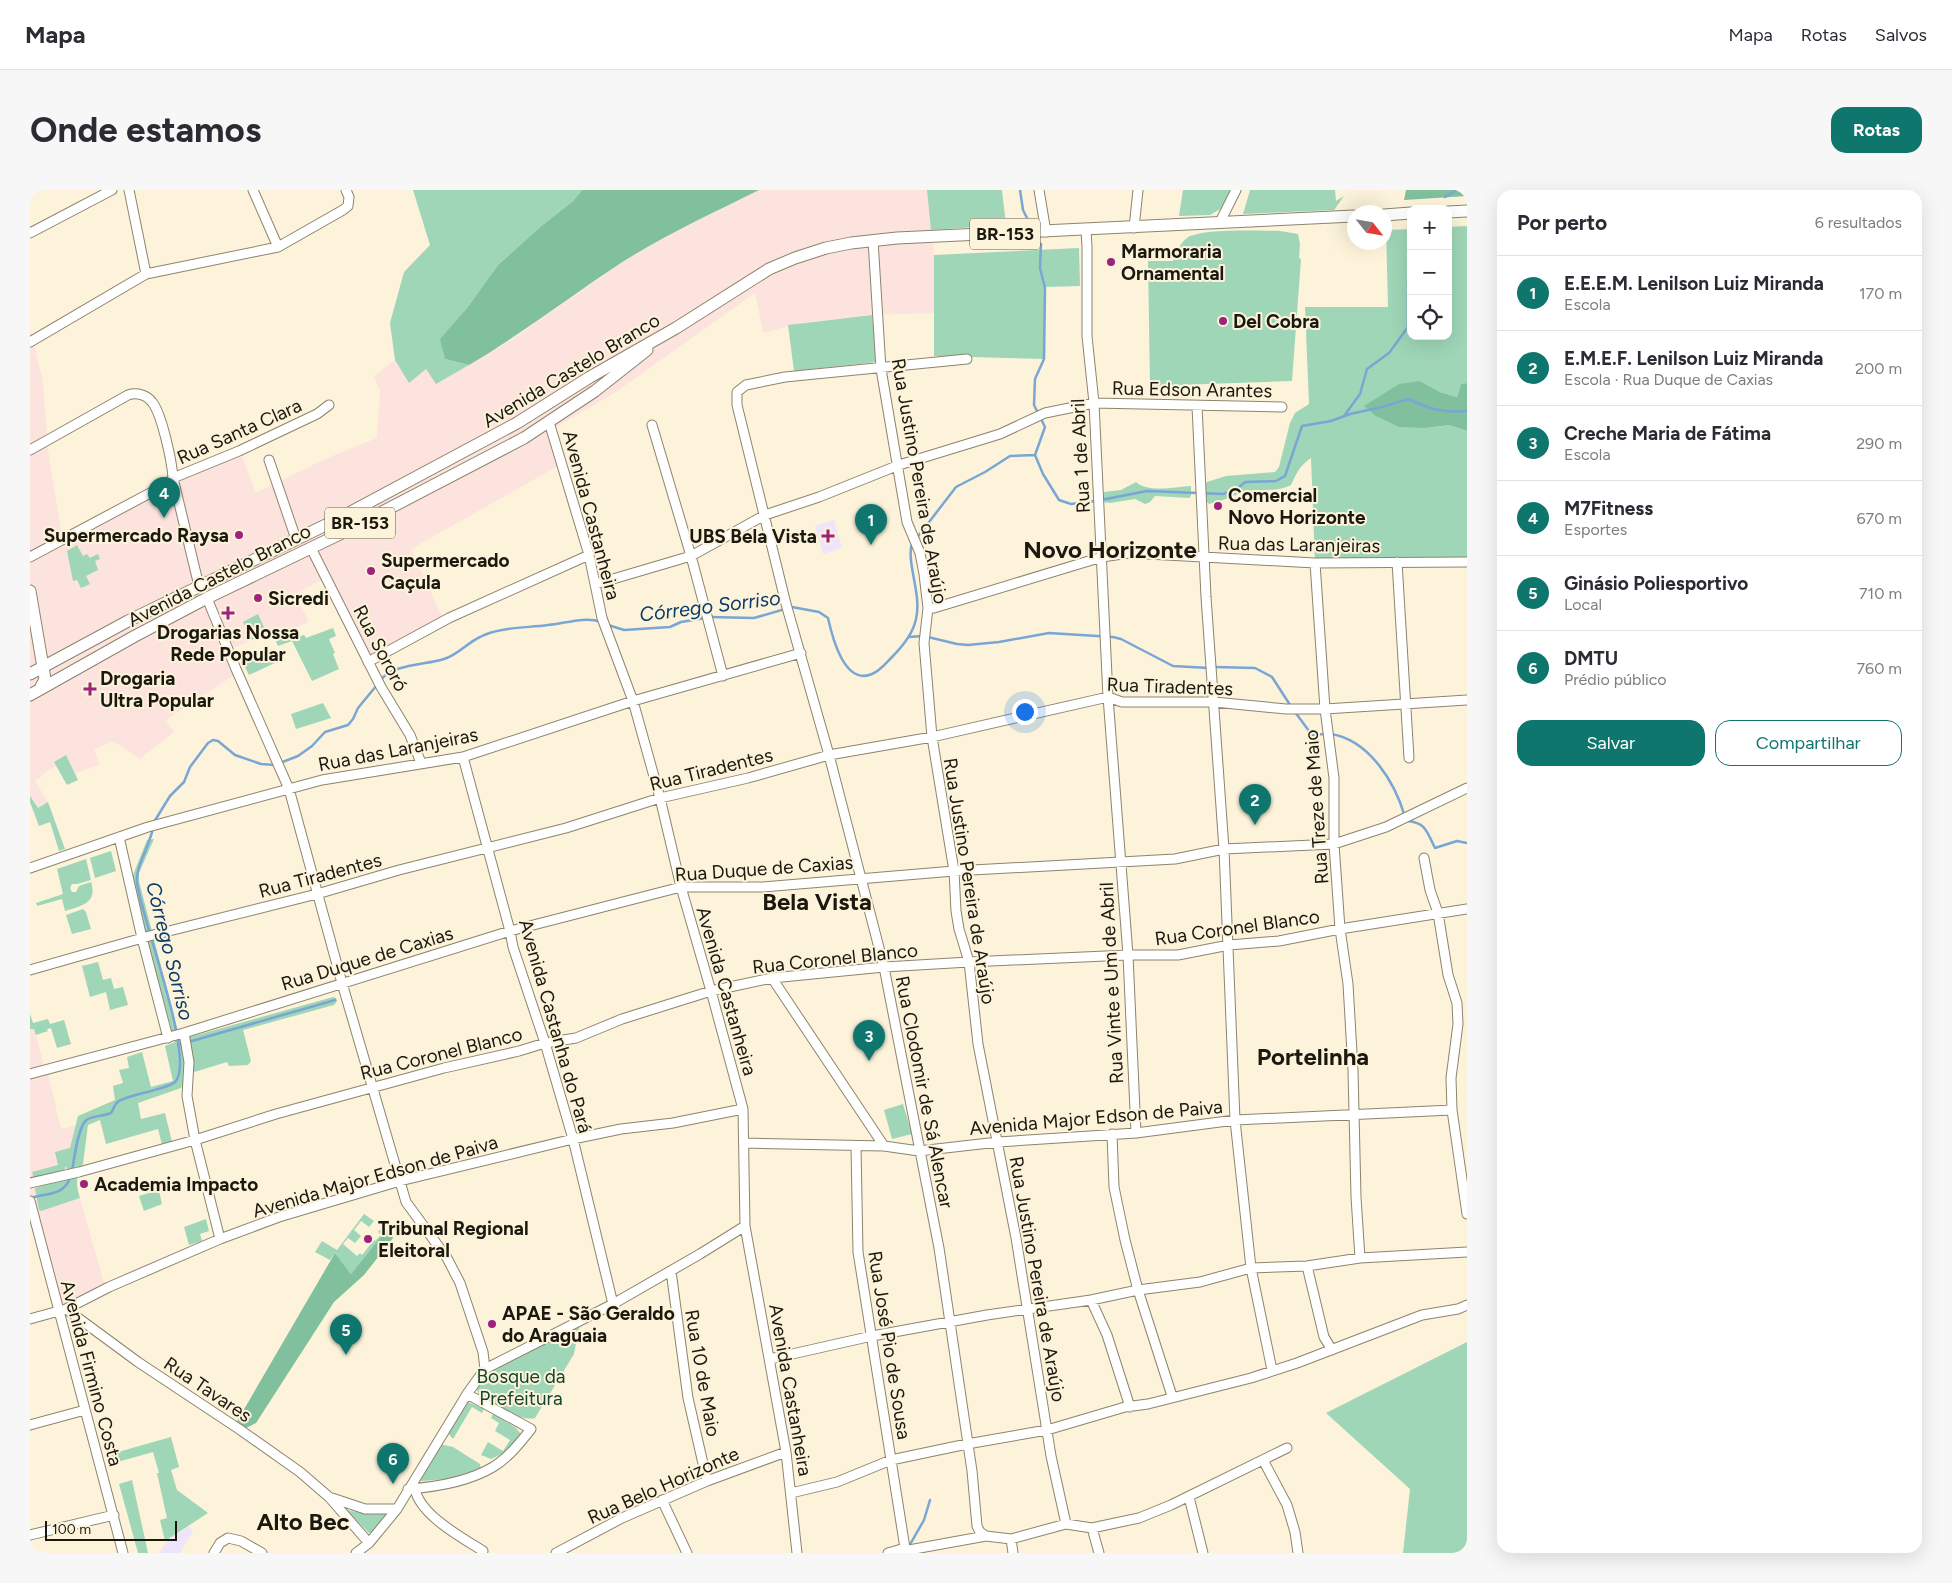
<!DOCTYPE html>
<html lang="pt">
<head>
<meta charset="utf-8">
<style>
	body { margin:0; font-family:Figtree,sans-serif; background:#f7f7f7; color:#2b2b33 }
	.controls { position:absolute; right:15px; top:15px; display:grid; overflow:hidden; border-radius:10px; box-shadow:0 5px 20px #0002 }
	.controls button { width:45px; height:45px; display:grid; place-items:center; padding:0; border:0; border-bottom:1px solid #e1e1e2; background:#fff; color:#2b2b33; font:25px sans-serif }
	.compass { position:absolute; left:1317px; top:15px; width:45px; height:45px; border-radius:50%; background:#fff; box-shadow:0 5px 20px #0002; rotate:121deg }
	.scale { position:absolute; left:15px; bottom:12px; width:132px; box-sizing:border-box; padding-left:5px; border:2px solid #1b180f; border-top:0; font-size:14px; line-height:18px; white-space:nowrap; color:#1b180f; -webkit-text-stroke:4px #fcf3da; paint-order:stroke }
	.you { position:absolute; left:994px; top:521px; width:18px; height:18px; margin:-12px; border:4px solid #fff; border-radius:50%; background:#1a73e8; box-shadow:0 0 0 8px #1a73e833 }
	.badge { display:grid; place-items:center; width:32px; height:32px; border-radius:50%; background:#0f766e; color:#fff; font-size:16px; font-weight:700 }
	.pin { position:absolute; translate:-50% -41px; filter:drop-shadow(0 1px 2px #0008) }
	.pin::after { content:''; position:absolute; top:26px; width:18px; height:15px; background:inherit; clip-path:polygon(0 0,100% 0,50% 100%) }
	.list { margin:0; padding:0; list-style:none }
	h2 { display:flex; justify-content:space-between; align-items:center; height:65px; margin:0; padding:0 20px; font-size:21px }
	h2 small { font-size:16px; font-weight:400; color:#7c7c81 }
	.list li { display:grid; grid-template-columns:32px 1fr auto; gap:15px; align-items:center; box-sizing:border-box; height:75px; padding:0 20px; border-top:1px solid #e1e1e2 }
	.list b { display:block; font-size:19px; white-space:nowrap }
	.list p { margin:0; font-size:16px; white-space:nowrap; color:#7c7c81 }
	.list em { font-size:16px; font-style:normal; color:#7c7c81 }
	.actions { display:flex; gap:10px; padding:15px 20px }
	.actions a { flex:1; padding:11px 0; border:1px solid #0f766e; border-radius:15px; text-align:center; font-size:18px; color:#0f766e }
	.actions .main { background:#0f766e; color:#fff }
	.icon { flex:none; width:28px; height:28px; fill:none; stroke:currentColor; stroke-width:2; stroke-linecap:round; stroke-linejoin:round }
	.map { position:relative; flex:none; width:1437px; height:1363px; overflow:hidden; border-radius:15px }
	header { display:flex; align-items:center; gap:30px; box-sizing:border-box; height:70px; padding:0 25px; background:#fff; border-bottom:1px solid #e1e1e2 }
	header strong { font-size:24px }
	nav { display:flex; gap:28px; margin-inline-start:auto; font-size:18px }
	.intro { display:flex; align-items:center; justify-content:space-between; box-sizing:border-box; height:120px; padding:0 30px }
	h1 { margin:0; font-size:35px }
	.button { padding:12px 22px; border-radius:15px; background:#0f766e; color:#fff; font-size:18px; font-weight:700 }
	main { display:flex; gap:30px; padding:0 30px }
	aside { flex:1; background:#fff; border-radius:15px; box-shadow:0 5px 20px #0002 }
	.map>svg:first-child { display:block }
</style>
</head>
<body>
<header>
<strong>Mapa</strong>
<nav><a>Mapa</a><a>Rotas</a><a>Salvos</a></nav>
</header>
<div class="intro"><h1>Onde estamos</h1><a class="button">Rotas</a></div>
<main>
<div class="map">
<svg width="1437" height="1363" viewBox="0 0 1437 1363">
	<rect width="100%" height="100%" fill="#fcf3da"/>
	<!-- commercial -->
	<path fill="#fde3dd" d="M729,0H897L904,65V123L842,125L770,133L733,143L725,103L586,202L517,242L528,276L381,359L415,433L339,477L292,390L265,404L279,432L257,441L254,437L200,459L209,482L136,530L144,542L110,569L90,555L81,552L64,560L70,574L45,584L36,566L24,572L26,576L13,584L10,588L5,591L18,612L8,619L0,608V138L13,191L18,260L33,352L145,291L210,261L226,303L295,269L347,248L350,201L344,186L365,170L379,192L396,179L406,193L475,154L593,72L637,45Z
		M0,824L15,879H17L31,939L46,935L48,949L46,998L49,1005L75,1096L29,1121L0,1011Z"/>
	<!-- medical -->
	<path fill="#eee5fa" d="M804,330L812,358L793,364L785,336Z
		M159,1336L163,1341L150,1363H129L136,1353L135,1351Z"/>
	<!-- green -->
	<path fill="#9fd6b7" d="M383,0H552L543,11L510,37L468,75L437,118L411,149L415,169L439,175L406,194L396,179L379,193L365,170L360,133L374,82L400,55Z
		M897,0H972L976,35L901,40Z
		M1153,0H1200L1192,18L1180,25L1149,26Z
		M1220,0H1305L1306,11L1314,6L1304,20L1213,24Z
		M1437,36V193L1431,194L1427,207L1410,202L1390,191L1395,238L1419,235L1437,241V372L1285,373L1281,268C1270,275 1266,284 1261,295C1243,304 1229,297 1214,302C1202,306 1192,311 1179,314L1176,311L1175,296L1177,292L1196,286L1245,282L1249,277L1260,233L1265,223L1279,214L1275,117H1358L1356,40L1381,39V146H1418V37Z
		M1250,41L1268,44L1270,54L1269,68L1271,69L1262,191L1120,196L1118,71H1143C1146,63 1150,53 1157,48C1171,38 1231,41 1250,41Z
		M1049,58L1050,96L1015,97L1014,169L904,166V65Z
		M842,125L847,172L764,181L758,135Z
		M1106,292C1118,303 1145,297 1161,296V306L1159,308L1125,306L1120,312L1115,314L1105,309L1080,313L1072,312L1074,302L1091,300Z
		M47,355L53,366L57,364L60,368L68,364L70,369L65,371L68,380L56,386L60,394L51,398L47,390L43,391L37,361Z
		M228,424L237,444L221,450L213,432Z
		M264,438L268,447L274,445L276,448L303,438L306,446L299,449L305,463L303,464L309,479L282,491L262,451L248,456L242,442L248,440L251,444Z
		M242,459L247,472L219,485L212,471Z
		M293,513L301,528L266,539L261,524Z
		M36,565L48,590L37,595L24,572Z
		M0,606L8,618L18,612L35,659L29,661L20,632L9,636L0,612Z
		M124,649L109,683V691L150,850L152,851C155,864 159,885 151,898L108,913L111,929L135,923L142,952L132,955L128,939L76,954L70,930L58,935L53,974C45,985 46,996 50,1008L11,1021L9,1020L5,998L32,989L38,982L36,976L34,980L4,989L2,982L28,975L25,962L40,958L48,926L85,910L83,896L93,893L89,880L99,878L97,867L112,862L121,897L143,891L135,856L145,852L102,694L103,685L117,650Z
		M81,661L86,681L65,688L60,668Z
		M56,669L61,690L47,694H42L40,698L42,702H46L49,696L61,692C68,713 51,716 35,721L32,709L7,716L6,713L33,704L27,679Z
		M53,719L56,722L61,739L42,744L36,725Z
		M68,772L73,790L81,788L84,799L93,797L98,815L80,820L76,802L60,807L52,776Z
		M303,807L306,808L307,811L304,815L213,840L221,871L218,875L199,876L197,872L161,883L159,849L160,847Z
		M0,824L3,833L18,829L20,834L34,830L41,854L27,858L21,838L17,839L18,841L6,845L4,839H0Z
		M873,914L882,944L862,949L854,920Z
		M129,1000L132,1014L114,1021L109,1006Z
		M334,1024L344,1031L339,1037L331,1031L324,1040L331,1046L325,1053L318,1048L313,1054L327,1066L330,1063L332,1065L344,1050L345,1051L351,1045L348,1042L352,1037L356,1040L321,1084L305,1063L300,1070L285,1062L292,1051L307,1060Z
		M176,1029L179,1041L170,1044L172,1051L159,1055L154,1037Z
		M549,1137L544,1164L505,1228C490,1232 462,1214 449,1205L446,1196L454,1188L469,1178Z
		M1437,1152V1363H1373L1380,1299L1296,1223Z
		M438,1212L454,1219L452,1223L442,1217L423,1249L417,1242Z
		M463,1224L486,1238L491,1244L476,1262L461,1269L451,1265L458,1252L473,1261L480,1250L465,1241L469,1233L461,1228Z
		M141,1247L149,1277L141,1280L147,1300L178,1323L135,1351L130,1330L137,1328L127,1283H129L123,1262L84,1273L81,1264Z
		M410,1254L423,1257L450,1274L451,1279L418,1289L392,1291L390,1290Z
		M102,1290L118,1363H108L89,1294Z
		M316,1320L331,1323L355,1324L356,1326L342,1342L339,1343Z"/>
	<!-- forest -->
	<path fill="#80c09d" d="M552,0H729C683,23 637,44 594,71C542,105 493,143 439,175L415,169L410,149L437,118L468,75L510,37L543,11Z
		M1376,0H1437V6L1374,10Z
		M1390,191L1410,202L1427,207L1431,194L1437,193V241L1419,235L1395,238L1369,237L1346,226L1334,216L1369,194Z
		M356,1040L361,1042L363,1048L334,1085L304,1112L226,1233L216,1238L206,1233L305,1063L321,1084Z"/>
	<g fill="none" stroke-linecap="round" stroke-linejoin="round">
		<!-- stream -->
		<path stroke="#79a6d4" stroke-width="2.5" d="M990,0L993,20L1001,36
			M1415,7L1426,0
			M1314,226L1330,204L1337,179L1359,163L1378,137V89L1381,78
			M1005,265L1013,284L1029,310L1041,314L1066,311
			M1005,265L1015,237L1004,215L1005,189L1014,169L1015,98L1010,78L1011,54
			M1071,310L1117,301L1193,304L1206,300L1215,292L1246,291L1255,286L1272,236L1301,231L1320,224L1352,217L1378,209C1399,219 1413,223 1437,221
			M886,349L926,297L955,282L980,266L1005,265
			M680,427L724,428L762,417L789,422L798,428C802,446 814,496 842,484C850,481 856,473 862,467C873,456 883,444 886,429C892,404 876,373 882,353
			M578,435L594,440L640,437L651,432L675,428
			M879,447L893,446
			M898,447L927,454L938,455L969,452L1019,443L1083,447L1091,449L1143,476L1179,478
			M1184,477L1225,478L1242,487L1262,518
			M350,491C361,474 396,475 414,469C428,465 437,453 450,447C469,437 496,438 518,435C534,434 554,426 571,432
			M1265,522L1282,545L1295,544
			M1301,544C1339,550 1365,592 1375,627
			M250,573L268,566L282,556L295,542L318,535L323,529L328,518L347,495
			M1378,631C1397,633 1397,643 1405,658L1427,651L1437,653
			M124,632L140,606L154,592L160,577L178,553L183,550L188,551L205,565L231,574L245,575
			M148,855L305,810
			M42,981C44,971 48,933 58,929C64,926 73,926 81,923C84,919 84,914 89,911C101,904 140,899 146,891C165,865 111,729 107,692C105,677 121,654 123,637
			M0,1008C16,1003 35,1006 40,987
			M878,1358L894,1330L900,1310"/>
		<!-- minor casing -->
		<g stroke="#8c846d" stroke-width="11">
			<path id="minor" d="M99,0L116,84
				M223,0L248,57
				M1009,0L1016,42
				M1190,32L1206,0
				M1104,38L1108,0
				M1056,40L1057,57V146L1064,213L1078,507L1098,765L1106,943
				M0,43L82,0
				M843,50L851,179L877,332L890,363L894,384L898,418L894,453L902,547L924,681L926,721L929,739L939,772L948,854L986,1048L1021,1266L1036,1334
				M0,152L116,84L248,57L313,20L318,16L319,7L316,0
				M937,169L755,187L716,195L707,202V215L756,414L799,565L854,777L909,1058L942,1281L947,1336L950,1342L956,1346
				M1167,216L1176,407L1194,659L1205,930L1221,1078L1242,1180
				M519,232L559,365L572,428L603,511L630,608L651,697L681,801L713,919L715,1036L756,1262L767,1363
				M622,235L661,366L693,486
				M0,260L98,205C107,202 117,205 122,212C132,224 142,272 143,288L169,396
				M239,270L266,349
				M281,358L351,497L380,545L391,573
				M0,367L137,294L143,288L209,261L287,224L299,215
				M1367,372L1379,568
				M1285,373L1295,519L1304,588V654L1310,739L1318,794L1323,880L1326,1007L1330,1068
				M566,394L661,366L735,325L789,307L869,275L970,244L1015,223L1064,213L1252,217
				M177,408L206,479L259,599L312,793L376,1012L417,1068L430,1093L453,1162L455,1179
				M898,418H904L1072,367L1099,363L1285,373L1437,372
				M338,472L419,428L559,365
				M433,567L480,741L483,757L515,853L543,949L583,1114
				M89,647L112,748L138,848
				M1394,668L1400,700L1408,723L1418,785L1427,813L1428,834L1421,888L1422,920L1437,1024
				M0,678L118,637L292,590L433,567L603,511L771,463
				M0,780L123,745L287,704L369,680L536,638L630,608L718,588L799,565L902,547L1078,507L1092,512H1184L1256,519H1295L1437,510
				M742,788L854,956
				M154,843L159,872L157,906L165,950L190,1049
				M0,884L154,843L480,741L651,697H733L924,681L1145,669L1194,659L1304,654L1356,637L1437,598
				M1082,944L1084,997L1095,1050L1108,1100L1142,1206
				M714,953L854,956L889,961L968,952L1106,943L1205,930L1422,920
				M826,957L828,1062L875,1358
				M0,993L49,982L165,950L246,924L414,878L489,861L515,853L546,848L592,829L681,801L742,788L854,777L939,772L1098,765H1148L1199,755L1249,751L1310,739L1437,719
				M0,1011L93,1363
				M1277,1076L1294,1147L1302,1160
				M641,1081L658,1208L677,1291
				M1061,1110L1077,1145L1100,1217
				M36,1119L108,1172L209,1239L270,1282L299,1307L339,1353
				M0,1129L36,1119L79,1097L190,1049L249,1027L370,991L543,949L591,939L643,933L713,919
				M740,1169L842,1146L957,1125L1061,1110L1108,1100L1170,1092L1221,1078L1277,1076L1330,1068L1437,1062
				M0,1235L55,1220
				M1233,1270L1257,1315L1265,1342L1268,1363
				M378,1299C406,1297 438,1292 463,1277C478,1268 490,1253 501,1239L437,1204
				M385,1299C390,1325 431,1347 453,1361
				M761,1303L807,1292L861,1270L937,1254L1017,1240L1095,1217L1118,1214L1221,1188L1267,1173L1392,1125L1428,1119L1437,1115
				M1159,1307L1173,1363
				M302,1308L335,1319H367
				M632,1310L657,1363
				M1062,1338L1069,1363
				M0,1345L84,1325
				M981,1349L983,1363
				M184,1363L190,1353L198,1348L211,1351L232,1363
				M326,1363L339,1353L367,1319L437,1204L455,1179L583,1114L670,1064L715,1036
				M526,1363L592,1328L677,1291L756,1262
				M858,1363L875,1358L879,1360L956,1346L981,1349L1036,1334L1062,1338L1109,1328L1141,1315L1257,1258"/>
		</g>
		<!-- major casing -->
		<g stroke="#8c846d" stroke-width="13">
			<path id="major" d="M1418,22L1437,21
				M1354,25L1381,23
				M0,401L15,489L10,499
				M0,484L98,431L304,331L487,233L560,187L646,138L739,79L765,68L796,58L821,53L867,48L1324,26
				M0,505L105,446L177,408L310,344L494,248L565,201L617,160"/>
		</g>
		<!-- minor -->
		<use href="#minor" stroke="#fff" stroke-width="9"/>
		<!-- major -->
		<use href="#major" stroke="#fff" stroke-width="11"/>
	</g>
	<!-- markers -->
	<g fill="#9d237a" stroke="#fcf3da" stroke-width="2">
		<circle cx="1081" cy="72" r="5"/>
		<circle cx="1193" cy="131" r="5"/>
		<circle cx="1188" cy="316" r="5"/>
		<circle cx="209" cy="345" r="5"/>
		<path d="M795.5 338.5h5v5h5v5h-5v5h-5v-5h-5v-5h5z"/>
		<circle cx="341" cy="381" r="5"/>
		<circle cx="228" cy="408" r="5"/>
		<path d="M195.5 415.5h5v5h5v5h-5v5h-5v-5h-5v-5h5z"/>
		<path d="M57.5 491.5h5v5h5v5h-5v5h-5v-5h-5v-5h5z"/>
		<circle cx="54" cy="994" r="5"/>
		<circle cx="338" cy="1049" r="5"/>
		<circle cx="462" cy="1134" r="5"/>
	</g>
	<g text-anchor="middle" stroke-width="4" stroke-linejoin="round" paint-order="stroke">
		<!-- shield labels -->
		<g fill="#fcf3da" stroke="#5e5a4c" stroke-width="1">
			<rect x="940" y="28.5" width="70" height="31" rx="4"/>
			<rect x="295" y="317.5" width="70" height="31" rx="4"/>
		</g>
		<g font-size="18" font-weight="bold" fill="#1b180f">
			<text x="975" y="50">BR-153</text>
			<text x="330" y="339">BR-153</text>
		</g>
		<!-- poi labels -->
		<g font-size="19" font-weight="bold" fill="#1b180f" stroke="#fcf3da" text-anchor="start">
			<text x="1091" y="68">Marmoraria<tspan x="1091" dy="22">Ornamental</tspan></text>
			<text x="1203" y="138">Del Cobra</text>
			<text x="1198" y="312">Comercial<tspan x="1198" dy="22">Novo Horizonte</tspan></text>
			<text x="199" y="352" text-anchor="end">Supermercado Raysa</text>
			<text x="787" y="353" text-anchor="end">UBS Bela Vista</text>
			<text x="351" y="377">Supermercado<tspan x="351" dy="22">Caçula</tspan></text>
			<text x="238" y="415">Sicredi</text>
			<text x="198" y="449" text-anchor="middle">Drogarias Nossa<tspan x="198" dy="22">Rede Popular</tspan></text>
			<text x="70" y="495">Drogaria<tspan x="70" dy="22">Ultra Popular</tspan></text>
			<text x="64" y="1001">Academia Impacto</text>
			<text x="348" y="1045">Tribunal Regional<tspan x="348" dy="22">Eleitoral</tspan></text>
			<text x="472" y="1130">APAE - São Geraldo<tspan x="472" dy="22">do Araguaia</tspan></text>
		</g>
		<!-- street labels -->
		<g font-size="19" fill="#1b180f" stroke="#fcf3da">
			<text transform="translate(541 180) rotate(-31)" y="7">Avenida Castelo Branco</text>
			<text transform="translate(1162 199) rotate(1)" y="7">Rua Edson Arantes</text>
			<text transform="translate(209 241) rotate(-24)" y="7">Rua Santa Clara</text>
			<text transform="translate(1050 266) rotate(-93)" y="7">Rua 1 de Abril</text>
			<text transform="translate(890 291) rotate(80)" y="7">Rua Justino Pereira de Araújo</text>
			<text transform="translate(562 325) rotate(75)" y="7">Avenida Castanheira</text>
			<text transform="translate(1269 354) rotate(1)" y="7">Rua das Laranjeiras</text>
			<text transform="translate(189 385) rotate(-27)" y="7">Avenida Castelo Branco</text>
			<text transform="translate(351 458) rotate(62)" y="7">Rua Sororó</text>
			<text transform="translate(1140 496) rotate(2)" y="7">Rua Tiradentes</text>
			<text transform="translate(368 559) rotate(-11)" y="7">Rua das Laranjeiras</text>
			<text transform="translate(681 579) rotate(-14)" y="7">Rua Tiradentes</text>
			<text transform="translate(1286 617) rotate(-94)" y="7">Rua Treze de Maio</text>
			<text transform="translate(734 678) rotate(-4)" y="7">Rua Duque de Caxias</text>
			<text transform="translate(290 685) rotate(-15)" y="7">Rua Tiradentes</text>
			<text transform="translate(940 691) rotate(81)" y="7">Rua Justino Pereira de Araújo</text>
			<text transform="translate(1207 737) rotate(-8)" y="7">Rua Coronel Blanco</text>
			<text transform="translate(337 768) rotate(-17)" y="7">Rua Duque de Caxias</text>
			<text transform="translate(805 768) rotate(-6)" y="7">Rua Coronel Blanco</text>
			<text transform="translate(1081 793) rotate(-93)" y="7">Rua Vinte e Um de Abril</text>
			<text transform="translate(697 801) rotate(74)" y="7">Avenida Castanheira</text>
			<text transform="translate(526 836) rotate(74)" y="7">Avenida Castanha do Pará</text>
			<text transform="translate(411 863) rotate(-14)" y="7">Rua Coronel Blanco</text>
			<text transform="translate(895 902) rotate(79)" y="7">Rua Clodomir de Sá Alencar</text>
			<text transform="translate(1066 927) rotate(-5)" y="7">Avenida Major Edson de Paiva</text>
			<text transform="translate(345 986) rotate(-16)" y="7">Avenida Major Edson de Paiva</text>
			<text transform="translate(1008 1089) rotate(80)" y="7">Rua Justino Pereira de Araújo</text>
			<text transform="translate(860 1155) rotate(81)" y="7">Rua José Pio de Sousa</text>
			<text transform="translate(62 1183) rotate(75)" y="7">Avenida Firmino Costa</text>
			<text transform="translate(673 1183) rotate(80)" y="7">Rua 10 de Maio</text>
			<text transform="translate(178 1199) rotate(34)" y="7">Rua Tavares</text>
			<text transform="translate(761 1200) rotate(80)" y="7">Avenida Castanheira</text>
			<text transform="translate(633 1295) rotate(-24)" y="7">Rua Belo Horizonte</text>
		</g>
		<!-- park labels -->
		<g font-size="19" fill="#11442c" stroke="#fcf3da">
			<text x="491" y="1193">Bosque da<tspan x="491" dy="22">Prefeitura</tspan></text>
		</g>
		<!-- water labels -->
		<g font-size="20" font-style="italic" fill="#0a3c67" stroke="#fcf3da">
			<text transform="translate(680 416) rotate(-7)" y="7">Córrego Sorriso</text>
			<text transform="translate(140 761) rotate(76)" y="7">Córrego Sorriso</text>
		</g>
		<!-- district labels -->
		<g font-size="24" font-weight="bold" fill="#1b180f" stroke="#fcf3da">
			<text x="1080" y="368">Novo Horizonte</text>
			<text x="787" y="720">Bela Vista</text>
			<text x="1283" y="875">Portelinha</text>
			<text x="273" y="1340">Alto Bec</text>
		</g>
	</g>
</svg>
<div class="controls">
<button>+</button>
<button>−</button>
<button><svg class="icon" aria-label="locate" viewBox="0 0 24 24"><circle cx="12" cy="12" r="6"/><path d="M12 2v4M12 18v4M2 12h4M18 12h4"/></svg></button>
</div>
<svg class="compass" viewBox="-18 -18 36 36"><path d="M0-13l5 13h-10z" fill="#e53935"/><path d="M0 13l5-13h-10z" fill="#7c7c81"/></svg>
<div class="scale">100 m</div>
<div class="you"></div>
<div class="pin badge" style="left:841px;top:355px">1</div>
<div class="pin badge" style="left:1225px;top:635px">2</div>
<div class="pin badge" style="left:839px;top:871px">3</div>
<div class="pin badge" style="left:134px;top:328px">4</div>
<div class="pin badge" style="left:316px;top:1165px">5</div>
<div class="pin badge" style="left:363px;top:1294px">6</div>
</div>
<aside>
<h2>Por perto<small>6 resultados</small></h2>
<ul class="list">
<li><span class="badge">1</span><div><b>E.E.E.M. Lenilson Luiz Miranda</b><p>Escola</p></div><em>170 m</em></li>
<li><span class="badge">2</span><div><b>E.M.E.F. Lenilson Luiz Miranda</b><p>Escola · Rua Duque de Caxias</p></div><em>200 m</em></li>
<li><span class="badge">3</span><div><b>Creche Maria de Fátima</b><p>Escola</p></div><em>290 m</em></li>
<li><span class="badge">4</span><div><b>M7Fitness</b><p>Esportes</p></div><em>670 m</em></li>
<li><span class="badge">5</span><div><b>Ginásio Poliesportivo</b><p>Local</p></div><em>710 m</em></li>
<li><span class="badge">6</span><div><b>DMTU</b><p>Prédio público</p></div><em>760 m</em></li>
</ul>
<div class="actions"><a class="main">Salvar</a><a>Compartilhar</a></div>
</aside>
</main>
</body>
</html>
